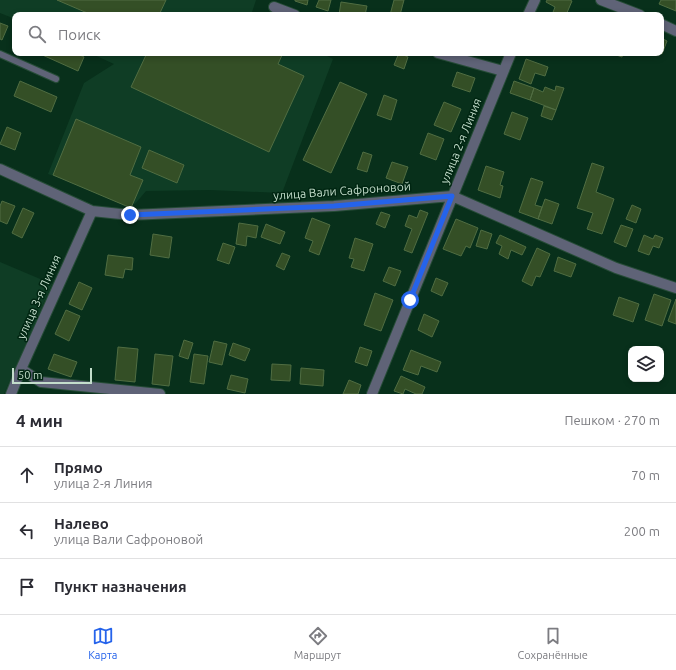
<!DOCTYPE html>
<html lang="ru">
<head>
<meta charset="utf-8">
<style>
	body { margin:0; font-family:Ubuntu,sans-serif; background:#f7f7f7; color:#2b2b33 }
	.controls { position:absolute; right:12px; bottom:12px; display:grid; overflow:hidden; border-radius:8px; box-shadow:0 2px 6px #0003 }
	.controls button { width:36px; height:36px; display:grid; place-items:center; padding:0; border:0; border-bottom:1px solid #e1e1e2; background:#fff; color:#2b2b33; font:20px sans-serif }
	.scale { position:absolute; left:12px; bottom:10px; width:80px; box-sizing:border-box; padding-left:4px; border:2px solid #c3ddcb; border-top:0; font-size:11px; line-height:14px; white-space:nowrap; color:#c3ddcb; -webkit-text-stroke:3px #002612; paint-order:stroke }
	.stop { position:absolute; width:12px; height:12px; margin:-9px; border:3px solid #2563eb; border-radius:50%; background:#fff }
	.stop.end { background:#2563eb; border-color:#fff; box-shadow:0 1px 4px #0008 }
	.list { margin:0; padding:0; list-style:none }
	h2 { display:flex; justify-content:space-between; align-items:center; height:52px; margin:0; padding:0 16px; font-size:17px }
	h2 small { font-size:13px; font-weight:400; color:#7c7c81 }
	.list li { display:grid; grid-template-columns:26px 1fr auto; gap:12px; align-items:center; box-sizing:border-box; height:56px; padding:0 16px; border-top:1px solid #e1e1e2 }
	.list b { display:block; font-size:15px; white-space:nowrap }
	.list p { margin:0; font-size:13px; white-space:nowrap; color:#7c7c81 }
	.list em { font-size:13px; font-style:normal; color:#7c7c81 }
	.icon { flex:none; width:22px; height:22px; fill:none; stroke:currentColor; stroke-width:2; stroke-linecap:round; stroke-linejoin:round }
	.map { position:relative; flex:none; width:676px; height:394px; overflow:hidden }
	.search { position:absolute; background:#fff; box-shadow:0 2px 6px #0003; left:12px; right:12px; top:12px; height:44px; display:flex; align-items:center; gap:10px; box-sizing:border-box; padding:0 14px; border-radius:8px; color:#7c7c81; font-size:15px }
	.sheet { height:220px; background:#fff }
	nav { display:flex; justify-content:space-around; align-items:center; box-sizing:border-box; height:56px; border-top:1px solid #e1e1e2; background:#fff; font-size:11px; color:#7c7c81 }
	nav a { display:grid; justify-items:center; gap:2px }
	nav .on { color:#2563eb }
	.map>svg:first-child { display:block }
</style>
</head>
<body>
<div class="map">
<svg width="676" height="394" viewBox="0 0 676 394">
	<rect width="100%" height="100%" fill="#08301b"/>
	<!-- built -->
	<path fill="#0f3d25" d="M0,0H256L251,15H15V19L0,13Z
		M90,53H321L333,59L282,193L210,190L146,191L135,204L48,174L84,83L114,64Z
		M0,262L52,284L4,394H0Z"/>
	<!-- building -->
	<path fill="#344f26" stroke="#506d42" d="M57,0H166L159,15H92Z
		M295,0H308L307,5L295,1Z
		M319,0H331L328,11L316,7Z
		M394,0H404L400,15H390Z
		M547,0H570L572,1L566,15H552L555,7L546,2Z
		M661,0H676V11L659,4Z
		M341,2L367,6L365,15H339Z
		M0,23L8,26L2,40L0,39Z
		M661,38L667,41L662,54L659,53H661Z
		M38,53H76L84,57L78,71Z
		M147,53H283L278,64L304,76L269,152L131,87Z
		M399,53L408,57L404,69L394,65Z
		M611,53H623L622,57Z
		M526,59L548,67L545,76L535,73L531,84L519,79Z
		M457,72L475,78L470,92L452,86Z
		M20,81L57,97L51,112L14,96Z
		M514,81L534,88L530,100L510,93Z
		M340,82L367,94L331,173L303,160Z
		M556,86L564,88L556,110L530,100L534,88L543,92L545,87L555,91Z
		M384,95L397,100L391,120L377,115Z
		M444,102L461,109L451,132L434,125Z
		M544,106L556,110L552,120L541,116Z
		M512,112L528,118L520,140L504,134Z
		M76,119L141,147L130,175L143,180L131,208L53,175Z
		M7,127L21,133L15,150L0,144Z
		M428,133L444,139L436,160L420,154Z
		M149,150L184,165L177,183L142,168Z
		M363,152L372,155L367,172L357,169Z
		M392,162L408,167L402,184L386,178Z
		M592,163L604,167L596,192L614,199L602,234L587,229L593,213L577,208Z
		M486,166L504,172L500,185L503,186L500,198L478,190Z
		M531,178L543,182L535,205L542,207L538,219L519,212Z
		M545,199L559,204L552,224L538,219Z
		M2,201L15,206L7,224L0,221V206Z
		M632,205L641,209L636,223L626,219Z
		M23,208L34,213L22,238L12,233Z
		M420,210L428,213L412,253L404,250L412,229L405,226L409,215L417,218Z
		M381,212L390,215L385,228L376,224Z
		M312,218L330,225L319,255L309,251L313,241L305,238Z
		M456,219L478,228L470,248L466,246L461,256L443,249Z
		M239,223L258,226L256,238L247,236L246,246L236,244Z
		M266,224L285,232L280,244L261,237Z
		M621,225L633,229L626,247L614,242Z
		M481,230L492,234L487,249L476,246Z
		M153,234L172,237L169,258L150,255Z
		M500,235L526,247L522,255L511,250L508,259L499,254L502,246L496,243Z
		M644,235L653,239L655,235L663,238L659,248L653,246L649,255L638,251Z
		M355,238L373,244L364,271L351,267L354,259L349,258Z
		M223,243L235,247L229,264L217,260Z
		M537,248L550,254L540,277L536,276L532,286L522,281Z
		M282,253L290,256L284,270L276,266Z
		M108,255L133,258L132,270L125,269L123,278L105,275Z
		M558,257L576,264L571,277L554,271Z
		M389,267L401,271L395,286L383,281Z
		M436,278L448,283L442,296L431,291Z
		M79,282L92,288L82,310L69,304Z
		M375,293L393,300L381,331L364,325Z
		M654,294L671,300L662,326L645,320Z
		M619,297L639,304L633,322L613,315Z
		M676,299V324L668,321Z
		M66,310L80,316L69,341L55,334Z
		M424,314L439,321L432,337L418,330Z
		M184,340L193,343L188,359L179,356Z
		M214,341L227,344L222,365L209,362Z
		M233,343L250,349L245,361L229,355Z
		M118,347L138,349L135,382L115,380Z
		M360,347L372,351L367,366L355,362Z
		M411,350L441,362L437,372L421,366L418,375L403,370Z
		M54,354L77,362L71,377L48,369Z
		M155,354L173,356L169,386L152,384Z
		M194,354L208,356L204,384L190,382Z
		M272,364L291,365L290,381L271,380Z
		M301,368L324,370L323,386L300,384Z
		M231,375L248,379L245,393L227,389Z
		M401,376L425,387L422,394H416L405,389L403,394L394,391Z
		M349,380L361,385L358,394H343Z"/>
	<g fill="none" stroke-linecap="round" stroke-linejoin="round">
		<!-- lane casing -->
		<g stroke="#264c37" stroke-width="8">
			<path id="lane" d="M0,54L56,79"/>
		</g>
		<!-- street casing -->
		<g stroke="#264c37" stroke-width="12">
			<path id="street" d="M601,0L640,15
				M274,7L295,15
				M528,15L535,0
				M661,24L676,31
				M438,53L503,71
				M0,169L92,211L130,215L334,206L452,196L616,268L676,288
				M21,369L41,382L160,394
				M11,394L21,369L92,211
				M372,394L511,53"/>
		</g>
		<!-- lane -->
		<use href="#lane" stroke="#5f6377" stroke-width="6"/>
		<!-- street -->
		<use href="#street" stroke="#5f6377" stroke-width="10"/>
	</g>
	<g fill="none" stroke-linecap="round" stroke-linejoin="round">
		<!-- route -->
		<path stroke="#2563eb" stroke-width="5" d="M130,215L334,206L452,196L410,300"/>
	</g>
	<g text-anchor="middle" stroke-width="3" stroke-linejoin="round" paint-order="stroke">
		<!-- street labels -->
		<g font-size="12" fill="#c3ddcb" stroke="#002612">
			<text transform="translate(461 141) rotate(-68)" y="4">улица 2-я Линия</text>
			<text transform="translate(342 191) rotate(-4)" y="4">улица Вали Сафроновой</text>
			<text transform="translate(39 297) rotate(-66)" y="4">улица 3-я Линия</text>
		</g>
	</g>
</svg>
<div class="controls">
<button><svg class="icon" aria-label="layers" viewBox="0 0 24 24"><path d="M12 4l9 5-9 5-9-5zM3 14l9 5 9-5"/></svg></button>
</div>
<div class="scale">50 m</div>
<div class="stop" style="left:410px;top:300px"></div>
<div class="stop end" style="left:130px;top:215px"></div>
<div class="search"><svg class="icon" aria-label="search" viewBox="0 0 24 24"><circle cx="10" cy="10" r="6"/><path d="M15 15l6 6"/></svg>Поиск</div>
</div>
<section class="sheet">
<h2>4 мин<small>Пешком · 270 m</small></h2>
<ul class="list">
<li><svg class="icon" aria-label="ahead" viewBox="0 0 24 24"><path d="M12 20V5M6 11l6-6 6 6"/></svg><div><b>Прямо</b><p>улица 2-я Линия</p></div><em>70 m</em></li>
<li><svg class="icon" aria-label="left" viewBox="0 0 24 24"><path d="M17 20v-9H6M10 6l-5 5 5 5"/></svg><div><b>Налево</b><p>улица Вали Сафроновой</p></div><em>200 m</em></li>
<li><svg class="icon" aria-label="arrive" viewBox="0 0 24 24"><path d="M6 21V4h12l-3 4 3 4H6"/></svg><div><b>Пункт назначения</b></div></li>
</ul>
</section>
<nav>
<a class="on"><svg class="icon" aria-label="map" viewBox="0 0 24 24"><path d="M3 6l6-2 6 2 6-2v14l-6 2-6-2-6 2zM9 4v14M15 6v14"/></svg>Карта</a>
<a><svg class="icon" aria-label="directions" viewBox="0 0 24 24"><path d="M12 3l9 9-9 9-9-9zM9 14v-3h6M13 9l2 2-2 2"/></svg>Маршрут</a>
<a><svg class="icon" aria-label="saved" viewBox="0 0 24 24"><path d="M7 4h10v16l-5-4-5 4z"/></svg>Сохранённые</a>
</nav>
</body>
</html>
